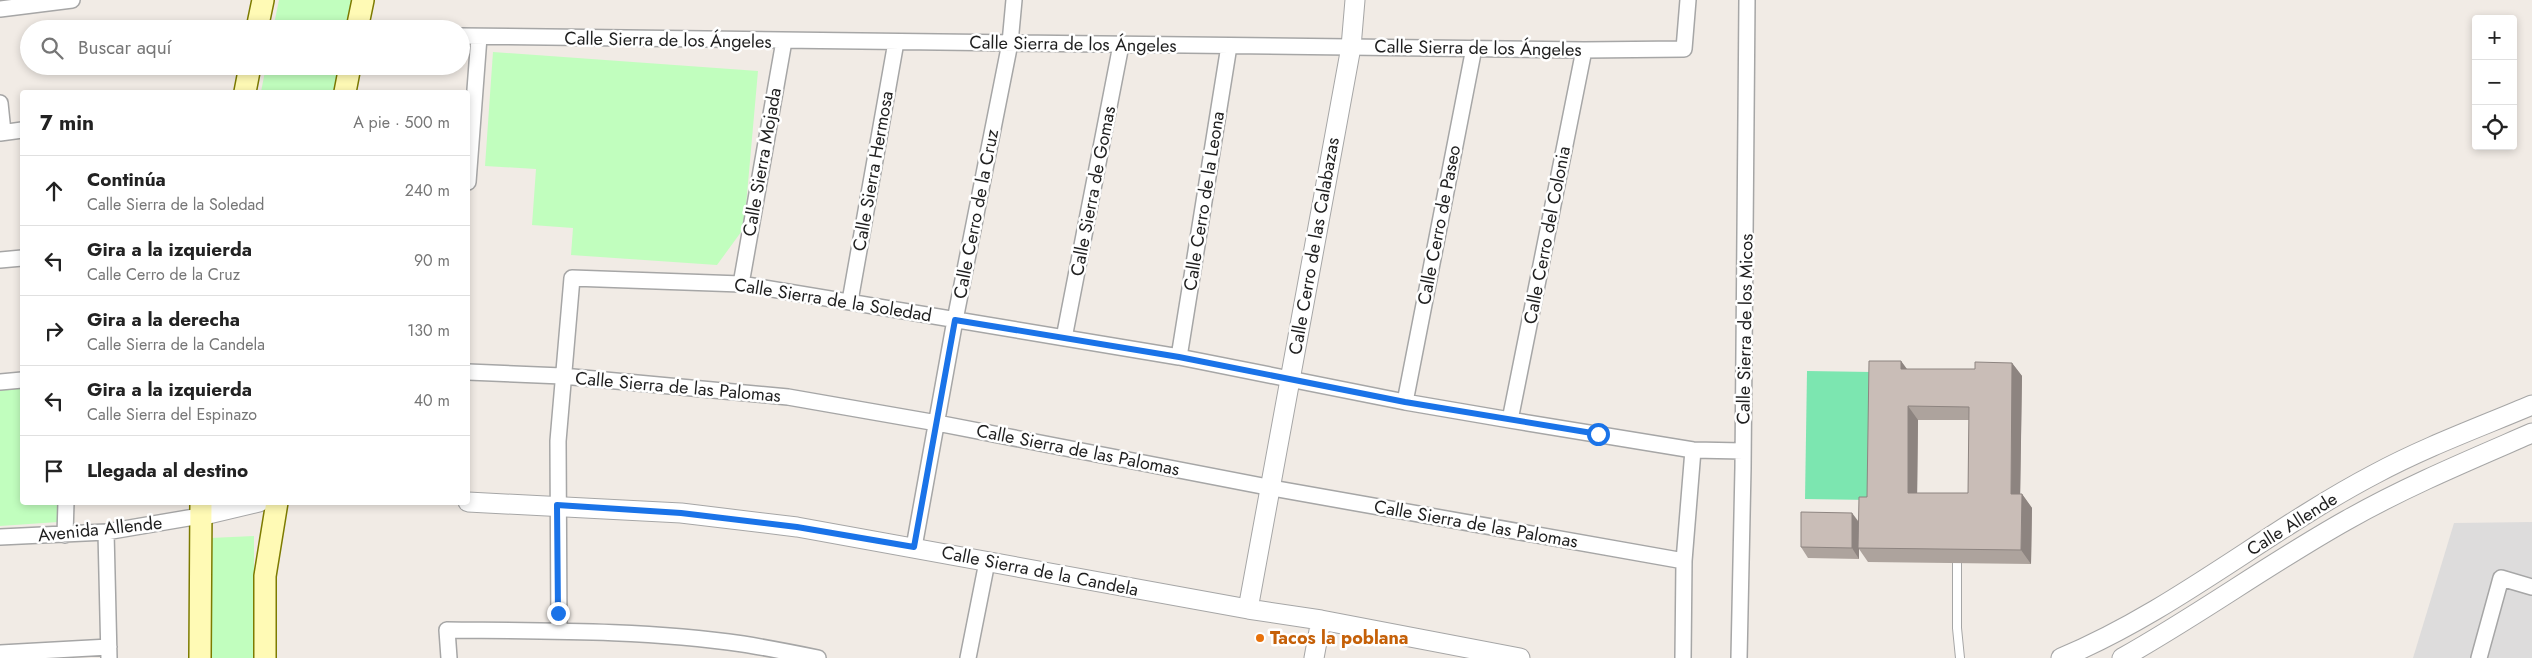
<!DOCTYPE html>
<html lang="es">
<head>
<meta charset="utf-8">
<style>
	body { margin:0; font-family:Jost,sans-serif; background:#f2f2f2; color:#222 }
	.controls { position:absolute; right:15px; top:15px; display:grid; overflow:hidden; border-radius:5px; box-shadow:0 2px 8px #0003 }
	.controls button { width:45px; height:45px; display:grid; place-items:center; padding:0; border:0; border-bottom:1px solid #e0e0e0; background:#fff; color:#222; font:25px sans-serif }
	.stop { position:absolute; width:15px; height:15px; margin:-11px; border:4px solid #1a73e8; border-radius:50%; background:#fff }
	.stop.end { background:#1a73e8; border-color:#fff; box-shadow:0 1px 5px #0008 }
	.list { margin:0; padding:0; list-style:none }
	h2 { display:flex; justify-content:space-between; align-items:center; height:65px; margin:0; padding:0 20px; font-size:21px }
	h2 small { font-size:16px; font-weight:400; color:#767676 }
	.list li { display:grid; grid-template-columns:32px 1fr auto; gap:15px; align-items:center; box-sizing:border-box; height:70px; padding:0 20px; border-top:1px solid #e0e0e0 }
	.list b { display:block; font-size:19px; white-space:nowrap }
	.list p { margin:0; font-size:16px; white-space:nowrap; color:#767676 }
	.list em { font-size:16px; font-style:normal; color:#767676 }
	.icon { flex:none; width:28px; height:28px; fill:none; stroke:currentColor; stroke-width:2; stroke-linecap:round; stroke-linejoin:round }
	.map { position:relative; flex:none; width:2532px; height:658px; overflow:hidden }
	.search { position:absolute; background:#fff; box-shadow:0 2px 8px #0003; left:20px; top:20px; width:450px; height:55px; display:flex; align-items:center; gap:12px; box-sizing:border-box; padding:0 18px; border-radius:28px; color:#767676; font-size:19px }
	.panel { position:absolute; background:#fff; box-shadow:0 2px 8px #0003; left:20px; top:90px; width:450px; height:415px; border-radius:5px }
	.map>svg:first-child { display:block }
</style>
</head>
<body>
<div class="map">
<svg width="2532" height="658" viewBox="0 0 2532 658">
	<rect width="100%" height="100%" fill="#f1ebe5"/>
	<!-- residential -->
	<path fill="#dddcdc" d="M2532,522V658H2413L2454,523Z"/>
	<!-- park -->
	<path fill="#c1febe" d="M279,0H353L348,29H273Z
		M493,52L758,71L744,228L717,265L571,255L573,228L532,225L536,169L485,166Z
		M266,66H341L336,92H261Z
		M22,386V502L59,503L58,522L0,526V388Z
		M254,536V658H209L210,538Z"/>
	<!-- pitch -->
	<path fill="#7ce6b0" d="M1807,371L1872,372L1871,500L1805,499Z"/>
	<g fill="none" stroke-linecap="round" stroke-linejoin="round">
		<!-- service casing -->
		<g stroke="#a6a6a6" stroke-width="10">
			<path id="service" d="M1957,563V628L1960,658"/>
		</g>
		<!-- minor casing -->
		<g stroke="#a6a6a6" stroke-width="18">
			<path id="minor" d="M0,9L72,0
				M461,36L1584,50L1684,49L1688,0
				M0,103L3,132
				M0,133L22,130
				M468,182L479,37
				M0,260L22,258
				M741,284L784,41
				M850,301L896,42
				M1064,338L1121,45
				M1179,357L1229,46
				M468,372L562,376L788,397L937,423L1272,488L1684,561
				M0,382L22,380
				M1405,402L1474,48
				M1510,420L1584,50
				M106,532L109,658
				M65,535L66,502
				M0,537L106,532L200,516
				M914,547L955,320L1010,43L1014,0
				M559,631L558,441L572,278L741,284L1179,357L1405,402L1510,420L1693,450L1743,451
				M0,653L109,647
				M449,658L447,630C546,631 646,630 743,644C768,648 793,653 818,658
				M968,658L987,562
				M1683,658L1684,561L1693,450
				M1739,658L1743,468L1747,0
				M2479,658L2501,578L2532,587"/>
		</g>
		<!-- tertiary casing -->
		<g stroke="#a6a6a6" stroke-width="21">
			<path id="tertiary" d="M468,502L681,513L797,527L1248,609L1321,620L1520,658
				M200,516L259,502
				M1248,609L1351,47L1355,0
				M1314,658L1321,620
				M2061,658C2174,611 2268,530 2375,474C2425,447 2480,427 2532,405
				M2122,658C2199,615 2270,563 2347,520C2407,486 2470,460 2532,433"/>
		</g>
		<!-- secondary casing -->
		<g stroke="#7d7b00" stroke-width="24">
			<path id="secondary" d="M257,29L263,0
				M357,29L363,0
				M245,92L250,66
				M345,92L350,66
				M200,658L201,502
				M265,658V576L277,502"/>
		</g>
		<!-- service -->
		<use href="#service" stroke="#fff" stroke-width="8"/>
		<!-- minor -->
		<use href="#minor" stroke="#fff" stroke-width="15"/>
		<!-- tertiary -->
		<use href="#tertiary" stroke="#fff" stroke-width="19"/>
		<!-- secondary -->
		<use href="#secondary" stroke="#fffab5" stroke-width="21"/>
	</g>
	<!-- wall -->
	<path fill="#ada39d" fill-rule="evenodd" d="M1901,361L1907,369H1975L2012,363L2022,376L2020,494H2022L2032,508L2031,564L1868,562L1859,549V559L1808,558L1801,547L1852,513L1859,522L1867,497ZM1918,420H1969L1968,493H1917Z"/>
	<!-- shaded-wall -->
	<path fill="#8d8480" d="M1901,361L1911,375L1901,369Z
		M2012,363L2022,376L2020,507L2011,494Z
		M1908,406L1918,420L1917,506L1908,493Z
		M2022,494L2032,508L2031,564L2021,550Z
		M1852,513L1859,523V559L1852,548Z"/>
	<!-- building -->
	<path fill="#c9bdb7" stroke="#8d8480" fill-rule="evenodd" d="M1869,361H1901V369H1975V362L2012,363L2011,494H2022L2021,550L1858,548L1859,497H1867ZM1908,406L1969,407L1968,493H1908Z
		M1801,512L1852,513V548L1801,547Z"/>
	<g fill="none" stroke-linecap="round" stroke-linejoin="round">
		<!-- route -->
		<path stroke="#1a73e8" stroke-width="6" d="M558,613L557,505L681,513L797,527L914,547L955,320L1179,357L1405,402L1598,434"/>
	</g>
	<!-- markers -->
	<circle fill="#e8710a" stroke="#fff" stroke-width="2" cx="1260" cy="638" r="5"/>
	<g text-anchor="middle" stroke-width="5" stroke-linejoin="round" paint-order="stroke">
		<!-- street labels -->
		<g font-size="18" fill="#1f1f1f" stroke="#fff">
			<text transform="translate(668 40) rotate(1)" y="6">Calle Sierra de los Ángeles</text>
			<text transform="translate(1073 44) rotate(1)" y="6">Calle Sierra de los Ángeles</text>
			<text transform="translate(1478 48) rotate(1)" y="6">Calle Sierra de los Ángeles</text>
			<text transform="translate(762 162) rotate(-80)" y="6">Calle Sierra Mojada</text>
			<text transform="translate(873 171) rotate(-80)" y="6">Calle Sierra Hermosa</text>
			<text transform="translate(1093 191) rotate(-79)" y="6">Calle Sierra de Gomas</text>
			<text transform="translate(1204 201) rotate(-81)" y="6">Calle Cerro de la Leona</text>
			<text transform="translate(976 214) rotate(-79)" y="6">Calle Cerro de la Cruz</text>
			<text transform="translate(1439 225) rotate(-79)" y="6">Calle Cerro de Paseo</text>
			<text transform="translate(1547 235) rotate(-79)" y="6">Calle Cerro del Colonia</text>
			<text transform="translate(1314 246) rotate(-80)" y="6">Calle Cerro de las Calabazas</text>
			<text transform="translate(833 300) rotate(9)" y="6">Calle Sierra de la Soledad</text>
			<text transform="translate(1745 329) rotate(-89)" y="6">Calle Sierra de los Micos</text>
			<text transform="translate(678 387) rotate(5)" y="6">Calle Sierra de las Palomas</text>
			<text transform="translate(1078 450) rotate(11)" y="6">Calle Sierra de las Palomas</text>
			<text transform="translate(1476 524) rotate(10)" y="6">Calle Sierra de las Palomas</text>
			<text transform="translate(2292 524) rotate(-32)" y="6">Calle Allende</text>
			<text transform="translate(100 529) rotate(-6)" y="6">Avenida Allende</text>
			<text transform="translate(1040 571) rotate(11)" y="6">Calle Sierra de la Candela</text>
		</g>
		<!-- food labels -->
		<g font-size="18" font-weight="bold" fill="#c56008" stroke="#fff" text-anchor="start">
			<text x="1270" y="644">Tacos la poblana</text>
		</g>
	</g>
</svg>
<div class="controls">
<button>+</button>
<button>−</button>
<button><svg class="icon" aria-label="locate" viewBox="0 0 24 24"><circle cx="12" cy="12" r="6"/><path d="M12 2v4M12 18v4M2 12h4M18 12h4"/></svg></button>
</div>
<div class="stop" style="left:1598px;top:434px"></div>
<div class="stop end" style="left:558px;top:613px"></div>
<div class="search"><svg class="icon" aria-label="search" viewBox="0 0 24 24"><circle cx="10" cy="10" r="6"/><path d="M15 15l6 6"/></svg>Buscar aquí</div>
<section class="panel">
<h2>7 min<small>A pie · 500 m</small></h2>
<ul class="list">
<li><svg class="icon" aria-label="ahead" viewBox="0 0 24 24"><path d="M12 20V5M6 11l6-6 6 6"/></svg><div><b>Continúa</b><p>Calle Sierra de la Soledad</p></div><em>240 m</em></li>
<li><svg class="icon" aria-label="left" viewBox="0 0 24 24"><path d="M17 20v-9H6M10 6l-5 5 5 5"/></svg><div><b>Gira a la izquierda</b><p>Calle Cerro de la Cruz</p></div><em>90 m</em></li>
<li><svg class="icon" aria-label="right" viewBox="0 0 24 24"><path d="M7 20v-9h11M14 6l5 5-5 5"/></svg><div><b>Gira a la derecha</b><p>Calle Sierra de la Candela</p></div><em>130 m</em></li>
<li><svg class="icon" aria-label="left" viewBox="0 0 24 24"><path d="M17 20v-9H6M10 6l-5 5 5 5"/></svg><div><b>Gira a la izquierda</b><p>Calle Sierra del Espinazo</p></div><em>40 m</em></li>
<li><svg class="icon" aria-label="arrive" viewBox="0 0 24 24"><path d="M6 21V4h12l-3 4 3 4H6"/></svg><div><b>Llegada al destino</b></div></li>
</ul>
</section>
</div>
</body>
</html>
